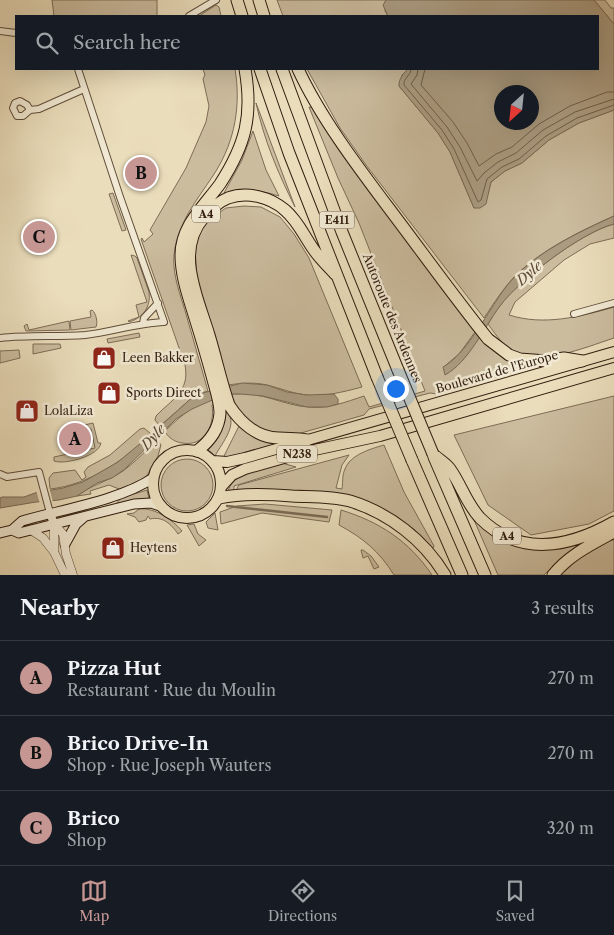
<!DOCTYPE html>
<html lang="en">
<head>
<meta charset="utf-8">
<style>
	body { margin:0; font-family:"Libre Caslon Text",serif; background:#242831; color:#f1f3f6 }
	.compass { position:absolute; left:494px; top:85px; width:45px; height:45px; border-radius:50%; background:#171b24; box-shadow:0 5px 20px #0002; rotate:207deg }
	.you { position:absolute; left:395px; top:388px; width:18px; height:18px; margin:-12px; border:4px solid #fff; border-radius:50%; background:#1a73e8; box-shadow:0 0 0 8px #1a73e833 }
	.badge { display:grid; place-items:center; width:32px; height:32px; border-radius:50%; background:#c59692; color:#111; font-size:16px; font-weight:700 }
	.pin { position:absolute; translate:-50% -50%; border:2px solid #fff; box-shadow:0 1px 5px #0006 }
	.list { margin:0; padding:0; list-style:none }
	h2 { display:flex; justify-content:space-between; align-items:center; height:65px; margin:0; padding:0 20px; font-size:21px }
	h2 small { font-size:16px; font-weight:400; color:#9ea1a6 }
	.list li { display:grid; grid-template-columns:32px 1fr auto; gap:15px; align-items:center; box-sizing:border-box; height:75px; padding:0 20px; border-top:1px solid #363941 }
	.list b { display:block; font-size:19px; white-space:nowrap }
	.list p { margin:0; font-size:16px; white-space:nowrap; color:#9ea1a6 }
	.list em { font-size:16px; font-style:normal; color:#9ea1a6 }
	.icon { flex:none; width:28px; height:28px; fill:none; stroke:currentColor; stroke-width:2; stroke-linecap:round; stroke-linejoin:round }
	.map { position:relative; flex:none; width:614px; height:575px; overflow:hidden }
	.search { position:absolute; background:#171b24; box-shadow:0 5px 20px #0002; left:15px; right:15px; top:15px; height:55px; display:flex; align-items:center; gap:12px; box-sizing:border-box; padding:0 18px; border-radius:0px; color:#9ea1a6; font-size:19px }
	.sheet { height:290px; background:#171b24 }
	nav { display:flex; justify-content:space-around; align-items:center; box-sizing:border-box; height:70px; border-top:1px solid #363941; background:#171b24; font-size:14px; color:#9ea1a6 }
	nav a { display:grid; justify-items:center; gap:2px }
	nav .on { color:#c59692 }
	.map>svg:first-child { display:block }
</style>
</head>
<body>
<div class="map">
<svg width="614" height="575" viewBox="0 0 614 575">
	<rect width="100%" height="100%" fill="#eaddbb"/>
	<filter id="stains"><feTurbulence type="fractalNoise" baseFrequency=".004" numOctaves="4"/><feColorMatrix values="0 0 0 0 .2 0 0 0 0 .09 0 0 0 0 .02 0 0 0 .5 -.17"/></filter>
	<radialGradient id="worn" r=".72"><stop offset=".6" stop-color="#630" stop-opacity="0"/><stop offset="1" stop-color="#630" stop-opacity=".3"/></radialGradient>
	<!-- green -->
	<path fill="#cbbc9e" stroke="#7e6c56" d="M52,0H157V16H54Z
		M277,0H386L385,11L388,16H283Z
		M594,0H605L611,8H614V24Z
		M216,5L219,7L221,16H199Z
		M203,69H235C241,105 235,140 216,171C199,198 177,222 174,255C172,275 181,296 186,314C193,340 201,365 208,391L195,395L160,426L155,420L156,416C172,399 190,392 185,365L141,239L142,238L144,242L153,234L150,230L186,168L206,122L209,106L203,79L205,75Z
		M307,69H408L402,75L399,86L438,133L450,152L474,208L485,204L491,182L505,171L522,163L549,140L579,123L614,110V216C580,231 543,249 517,274C504,287 494,303 484,318L366,165L340,128Z
		M256,103L295,207C278,173 264,140 256,103Z
		M309,107L314,108L381,205L475,332L459,354L446,365L465,357L479,337C492,351 509,360 526,368L437,394L430,393L369,409L364,415L294,435H275L248,423L232,400L212,405C215,425 205,447 182,443C175,442 169,438 166,433L158,441L161,445L158,456L148,474L142,481L119,489L109,485L90,491L91,494L77,496C91,485 109,481 123,471C162,442 179,400 234,394C262,391 284,406 309,407C328,409 346,402 364,396L369,407L425,391L359,223L338,178Z
		M253,131L266,170L279,196C260,190 243,188 224,193L242,160Z
		M113,193L126,230L122,231L109,194Z
		M244,206L261,207L280,217L294,234L309,258L362,387C343,392 324,397 305,395C291,393 280,388 267,385C254,382 241,383 228,385L197,279L195,247L200,231L211,218L226,208Z
		M614,224V238L590,244L564,260L515,302L509,315C544,326 579,317 614,307V338C583,348 539,368 509,348C500,342 494,332 488,324C494,314 500,304 508,296C531,272 583,232 614,224Z
		M131,255L135,256L137,258L149,292C151,307 143,318 129,322L128,321L139,317L136,305L147,302Z
		M92,310C96,313 98,322 96,327L71,330L70,321L91,317L90,311Z
		M69,321L70,330L26,331L24,326L27,324L29,330Z
		M139,333L140,337L108,343L107,339Z
		M33,344H60L61,348L33,354Z
		M19,350L20,358L0,363V351Z
		M614,396V511L589,524L531,535L488,505L454,435Z
		M225,409C240,423 223,441 215,456L208,450C220,438 225,425 225,409Z
		M93,423L98,443H101C99,456 65,465 54,461V457L95,448L91,429L77,431L76,427Z
		M240,424L277,441L278,444L223,458Z
		M144,428L151,434C124,461 88,485 50,489L49,478L53,473L75,470L82,480L86,477L84,472L88,467L110,455L140,429Z
		M384,445L404,492L434,546L433,548L430,547L415,530L396,516L378,506L355,498L238,491L237,488L239,485L349,455L342,465L336,488L342,489C343,482 342,475 345,469C350,455 370,449 384,445Z
		M161 485a26 26 0 1 1 52 0a26 26 0 1 1-52 0Z
		M282,463L296,467L234,486V491L227,494C232,471 263,468 282,463Z
		M147,490L149,498L116,504L121,498Z
		M265,504L332,510L329,522L262,513L221,524L220,512L237,506Z
		M139,509C154,507 173,520 182,531L178,534C171,524 163,516 150,519L148,516L146,520L139,522L135,517L127,514L134,513Z
		M341,510C380,522 409,541 432,575H394C379,551 363,538 339,525Z
		M215,513L218,530L208,528L206,522Z
		M471,513C479,521 488,530 497,536C522,554 554,551 581,544L559,560L544,575H498Z
		M194,524L198,534L206,540L199,546L187,525Z
		M614,538V575H561L578,559Z
		M361,550H363L371,556L379,567L374,569L368,556L363,558Z"/>
	<!-- water -->
	<path fill="#ab9c81" stroke="#7a6953" fill-rule="evenodd" d="M386,0H594L614,24V110L579,123L549,140L522,163L505,171L491,182L486,204L480,208H474L450,152L438,133L399,86C399,78 403,74 408,69H598V16H388L383,5ZM532,92V122H502V92Z
		M614,216V224C582,232 520,279 500,306C484,327 469,362 445,375L443,367C468,353 488,310 506,287C530,255 579,232 614,216Z
		M242,383L267,385L287,392L307,395L334,394L338,399V404L327,407H307L263,396L241,394H232L210,401L192,409L176,419L125,469L112,478L97,483L77,496L59,500L36,502L0,508V498L2,497H24L35,493L63,488L83,482L118,462L147,438L195,395Z"/>
	<!-- pier -->
	<path fill="#eaddbb" d="M158,424L166,433L158,442L150,432Z
		M49,487L53,502L40,504L36,490Z"/>
	<g fill="none" stroke-linecap="round" stroke-linejoin="round">
		<!-- shore -->
		<path stroke="#6e5c48" stroke-width="1" d="M411,69C411,76 403,78 404,85L442,130L454,149L478,202L481,200L487,179L502,167L519,159L546,136L577,118L614,105
			M418,69L417,75L411,84L447,127L460,147L477,181L484,173L498,162L516,153L543,130L575,112L614,99
			M425,69L421,85L453,122L467,143L479,166L496,154L512,147L539,124L570,106L607,92H614"/>
		<!-- stream -->
		<path stroke="#7a6953" stroke-width="2.5" d="M227,506L327,517"/>
		<!-- minor casing -->
		<g stroke="#5f4d3a" stroke-width="8">
			<path id="minor" d="M189,16L216,0
				M0,31L16,33
				M30,110L27,105L20,101L15,103L13,108L17,116H23L30,110L39,109L84,89
				M574,314L614,303
				M143,323L144,318L158,303
				M0,338C28,335 57,337 85,335C112,332 137,323 164,322L120,197L78,69
				M0,474L7,477L39,472L50,513"/>
		</g>
		<!-- tertiary casing -->
		<g stroke="#5f4d3a" stroke-width="9">
			<path id="tertiary" d="M50,513L54,524V552L65,575
				M54,524L63,534L66,554L73,575
				M31,530L43,538L54,552"/>
		</g>
		<!-- secondary casing -->
		<g stroke="#311d0f" stroke-width="11">
			<path id="secondary" d="M12,530L19,533L134,504L151,503L160,506
				M0,533L12,530L22,521C60,510 121,500 153,478
				M65,544L76,524L84,517"/>
		</g>
		<!-- trunk casing -->
		<g stroke="#311d0f" stroke-width="12">
			<path id="trunk" d="M153 484a34 34 0 1 1 68 0a34 34 0 1 1-68 0Z
				M213,461L227,462L245,458L614,352
				M222,486L232,475L245,469L305,452L380,436L614,368"/>
		</g>
		<!-- motorway casing -->
		<g stroke="#311d0f" stroke-width="13">
			<path id="motorway" d="M237,0L242,16
				M259,0L264,16
				M260,69L289,153L377,377
				M282,69L342,232L398,370
				M298,69C321,119 361,171 394,215C425,256 455,298 488,339L509,355L520,359L546,361L564,358L582,361
				M307,440C297,438 289,439 279,438C257,438 240,422 229,405C221,382 216,358 209,335C198,298 174,251 204,217C211,209 218,202 228,198C247,191 270,197 285,210C298,221 304,236 314,250C320,259 329,267 336,275
				M197,451C209,442 219,429 220,413C220,401 215,388 212,376C207,357 201,337 195,318C189,298 181,277 181,255C181,226 204,206 220,184C246,144 253,115 245,69
				M433,454C438,459 446,463 450,469C461,484 466,503 480,518C520,558 570,547 614,522
				M434,457L485,575
				M412,460L462,575
				M219,498C243,493 268,494 292,496C311,497 331,496 350,501C389,513 424,540 445,575
				M553,575C569,555 592,544 614,532"/>
		</g>
		<!-- minor -->
		<use href="#minor" stroke="#f1e9d3" stroke-width="6"/>
		<!-- tertiary -->
		<use href="#tertiary" stroke="#f1e9d3" stroke-width="8"/>
		<!-- secondary -->
		<use href="#secondary" stroke="#f1e9d3" stroke-width="9"/>
		<!-- trunk -->
		<use href="#trunk" stroke="#eaddbb" stroke-width="10"/>
		<!-- motorway -->
		<use href="#motorway" stroke="#eaddbb" stroke-width="11"/>
		<!-- motorway-bridge casing -->
		<g stroke="#311d0f" stroke-width="13" stroke-linecap="butt">
			<path id="motorway-bridge" d="M398,370L433,454
				M377,377L412,460"/>
		</g>
		<!-- motorway-bridge -->
		<use href="#motorway-bridge" stroke="#eaddbb" stroke-width="11"/>
	</g>
	<!-- icons -->
	<defs>
		<g id="shop-square" transform="scale(1.25)"><rect x="-9" y="-9" width="18" height="18" rx="4" fill="#8f2418" stroke="#f1e9d3"/><path d="M-5-2.5h2.3a2.7 3.5 0 0 1 5.4 0H5L5.5 6h-11ZM-1.5-2.5h3a1.5 2.3 0 0 0-3 0Z" fill="#fff"/></g>
	</defs>
	<g fill-rule="evenodd">
		<use href="#shop-square" x="104" y="358"/>
		<use href="#shop-square" x="109" y="393"/>
		<use href="#shop-square" x="27" y="411"/>
		<use href="#shop-square" x="113" y="548"/>
	</g>
	<g text-anchor="middle" stroke-width="5" stroke-linejoin="round" paint-order="stroke">
		<!-- shield labels -->
		<g fill="#f1e9d3" stroke="#6b5a4a" stroke-width="1">
			<rect x="192" y="205.5" width="28" height="17" rx="4"/>
			<rect x="319.5" y="211.5" width="35" height="17" rx="4"/>
			<rect x="277" y="445.5" width="40" height="17" rx="4"/>
			<rect x="493" y="527.5" width="28" height="17" rx="4"/>
		</g>
		<g font-size="11" font-weight="bold" fill="#311d0f">
			<text x="206" y="218">A4</text>
			<text x="337" y="224">E411</text>
			<text x="297" y="458">N238</text>
			<text x="507" y="540">A4</text>
		</g>
		<!-- street labels -->
		<g font-size="12" fill="#311d0f" stroke="#f1e9d3">
			<text transform="translate(392 318) rotate(68)" y="4">Autoroute des Ardennes</text>
			<text transform="translate(497 372) rotate(-16)" y="4">Boulevard de l'Europe</text>
		</g>
		<!-- poi labels -->
		<g font-size="12" fill="#311d0f" stroke="#f1e9d3" text-anchor="start">
			<text x="122" y="362">Leen Bakker</text>
			<text x="126" y="397">Sports Direct</text>
			<text x="44" y="415">LolaLiza</text>
			<text x="130" y="552">Heytens</text>
		</g>
		<!-- water labels -->
		<g font-size="14" font-style="italic" fill="#5c4937" stroke="#f1e9d3">
			<text transform="translate(529 273) rotate(-41)" y="5">Dyle</text>
			<text transform="translate(153 437) rotate(-48)" y="5">Dyle</text>
		</g>
	</g>
	<rect width="100%" height="100%" filter="url(#stains)"/>
	<rect width="100%" height="100%" fill="url(#worn)"/>
</svg>
<svg class="compass" viewBox="-18 -18 36 36"><path d="M0-13l5 13h-10z" fill="#e53935"/><path d="M0 13l5-13h-10z" fill="#9ea1a6"/></svg>
<div class="you"></div>
<div class="pin badge" style="left:75px;top:439px">A</div>
<div class="pin badge" style="left:141px;top:173px">B</div>
<div class="pin badge" style="left:39px;top:237px">C</div>
<div class="search"><svg class="icon" aria-label="search" viewBox="0 0 24 24"><circle cx="10" cy="10" r="6"/><path d="M15 15l6 6"/></svg>Search here</div>
</div>
<section class="sheet">
<h2>Nearby<small>3 results</small></h2>
<ul class="list">
<li><span class="badge">A</span><div><b>Pizza Hut</b><p>Restaurant · Rue du Moulin</p></div><em>270 m</em></li>
<li><span class="badge">B</span><div><b>Brico Drive-In</b><p>Shop · Rue Joseph Wauters</p></div><em>270 m</em></li>
<li><span class="badge">C</span><div><b>Brico</b><p>Shop</p></div><em>320 m</em></li>
</ul>
</section>
<nav>
<a class="on"><svg class="icon" aria-label="map" viewBox="0 0 24 24"><path d="M3 6l6-2 6 2 6-2v14l-6 2-6-2-6 2zM9 4v14M15 6v14"/></svg>Map</a>
<a><svg class="icon" aria-label="directions" viewBox="0 0 24 24"><path d="M12 3l9 9-9 9-9-9zM9 14v-3h6M13 9l2 2-2 2"/></svg>Directions</a>
<a><svg class="icon" aria-label="saved" viewBox="0 0 24 24"><path d="M7 4h10v16l-5-4-5 4z"/></svg>Saved</a>
</nav>
</body>
</html>
